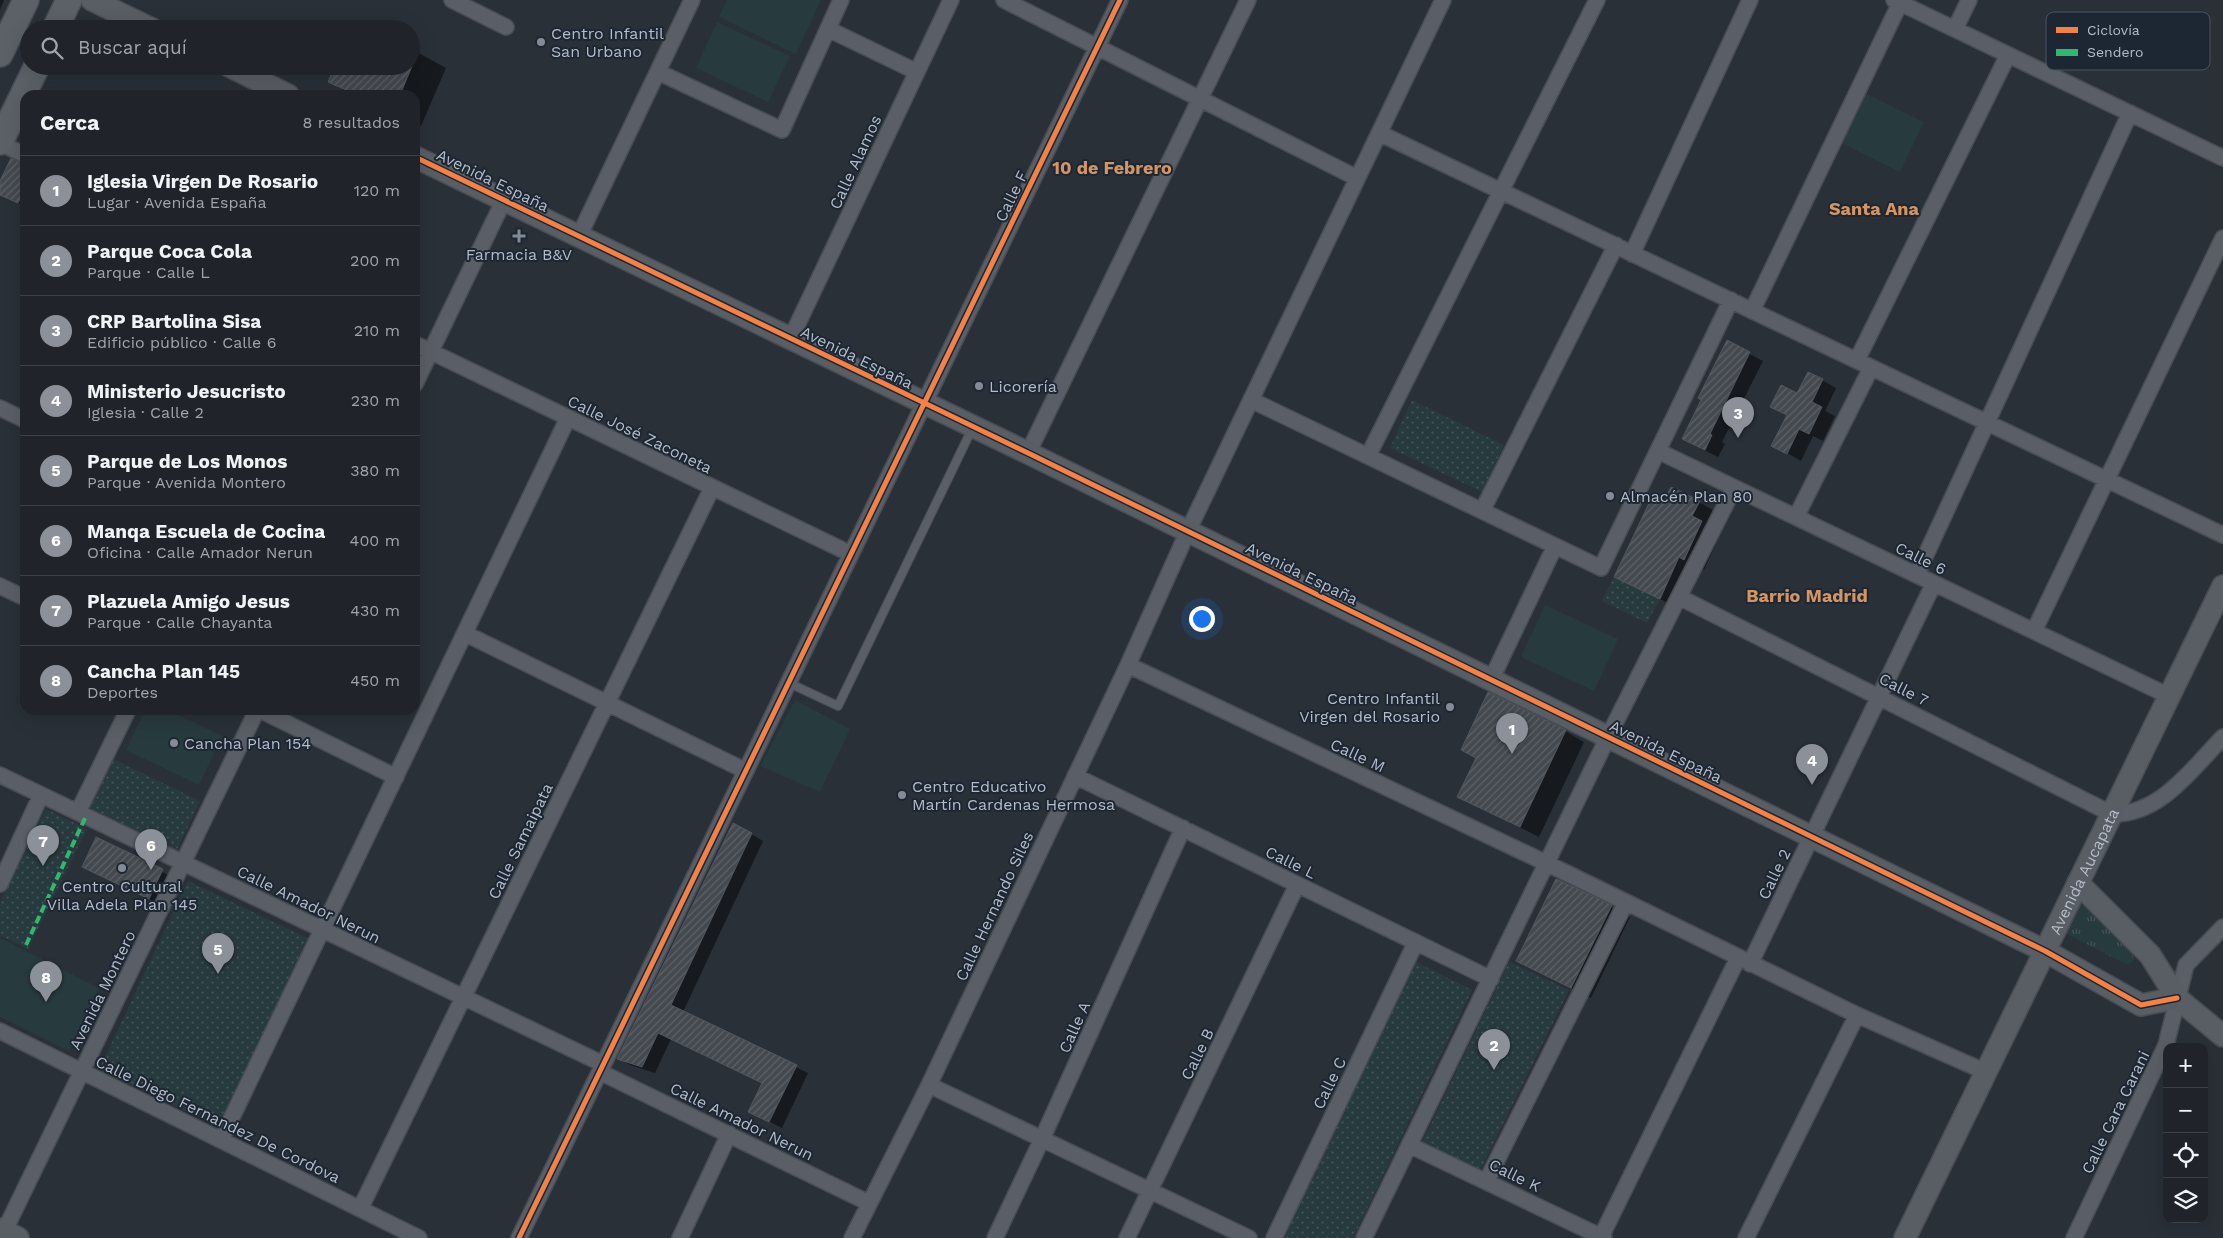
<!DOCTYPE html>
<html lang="es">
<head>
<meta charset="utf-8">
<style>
	body { margin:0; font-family:"Work Sans",sans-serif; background:#2d3036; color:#f1f3f6 }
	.controls { position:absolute; right:15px; bottom:15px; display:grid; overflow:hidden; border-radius:10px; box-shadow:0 5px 20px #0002 }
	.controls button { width:45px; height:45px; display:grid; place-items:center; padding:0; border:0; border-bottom:1px solid #3d4147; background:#20242a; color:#f1f3f6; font:25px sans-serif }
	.you { position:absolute; left:1201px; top:618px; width:18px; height:18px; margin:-12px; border:4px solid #fff; border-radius:50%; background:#1a73e8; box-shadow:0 0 0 8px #1a73e833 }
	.badge { display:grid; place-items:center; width:32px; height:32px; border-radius:50%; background:#8c9099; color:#fff; font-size:16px; font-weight:700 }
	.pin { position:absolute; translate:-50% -41px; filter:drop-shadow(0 1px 2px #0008) }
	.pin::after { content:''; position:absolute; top:26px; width:18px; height:15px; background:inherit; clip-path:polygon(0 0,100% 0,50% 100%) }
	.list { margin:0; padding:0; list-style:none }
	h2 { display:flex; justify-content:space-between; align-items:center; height:65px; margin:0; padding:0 20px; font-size:21px }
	h2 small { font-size:16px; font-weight:400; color:#a2a4a8 }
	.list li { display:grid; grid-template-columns:32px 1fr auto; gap:15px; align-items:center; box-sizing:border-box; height:70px; padding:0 20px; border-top:1px solid #3d4147 }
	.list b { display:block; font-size:19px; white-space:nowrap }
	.list p { margin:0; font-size:16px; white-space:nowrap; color:#a2a4a8 }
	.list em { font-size:16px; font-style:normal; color:#a2a4a8 }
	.icon { flex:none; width:28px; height:28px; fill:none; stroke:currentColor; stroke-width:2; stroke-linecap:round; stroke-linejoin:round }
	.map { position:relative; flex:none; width:2223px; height:1238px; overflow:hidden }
	.search { position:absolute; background:#20242a; box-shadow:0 5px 20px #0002; left:20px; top:20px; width:400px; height:55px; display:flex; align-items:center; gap:12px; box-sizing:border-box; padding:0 18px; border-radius:28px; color:#a2a4a8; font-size:19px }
	.panel { position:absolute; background:#20242a; box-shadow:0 5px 20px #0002; left:20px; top:90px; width:400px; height:625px; border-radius:15px }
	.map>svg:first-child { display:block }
</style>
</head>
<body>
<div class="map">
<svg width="2223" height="1238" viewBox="0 0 2223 1238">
	<defs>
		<pattern id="grass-tufts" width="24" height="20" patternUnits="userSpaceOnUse" patternTransform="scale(1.25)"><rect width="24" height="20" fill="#273a3e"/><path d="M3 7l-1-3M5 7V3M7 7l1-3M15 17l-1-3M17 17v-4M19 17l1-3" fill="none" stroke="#445559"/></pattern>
		<pattern id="park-dots" width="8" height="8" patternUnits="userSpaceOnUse" patternTransform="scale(1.25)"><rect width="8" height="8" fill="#273a3e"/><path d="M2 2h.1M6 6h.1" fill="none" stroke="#445559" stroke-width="1.8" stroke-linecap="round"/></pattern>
		<pattern id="building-hatch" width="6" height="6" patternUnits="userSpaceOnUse" patternTransform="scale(1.25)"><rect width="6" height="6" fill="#444950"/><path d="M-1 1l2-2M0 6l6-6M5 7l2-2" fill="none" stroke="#5d6168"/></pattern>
	</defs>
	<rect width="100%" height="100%" fill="#2a3038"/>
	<!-- grass -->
	<path fill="url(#grass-tufts)" d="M2062,898H2078C2091,910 2134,945 2134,961L2127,964L2124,963L2061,931L2053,914L2057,901Z"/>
	<!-- park -->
	<path fill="url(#park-dots)" d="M1412,400L1504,445L1482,492L1390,448Z
		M1614,577L1660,599L1647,623L1602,601Z
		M113,759L200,801L176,852L89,810Z
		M46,809L87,829L28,949L0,935V902Z
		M188,881L309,939L220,1127L99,1070Z
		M1416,962L1472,990L1353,1238H1285L1284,1237Z
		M1509,962L1569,990L1482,1167L1477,1171L1419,1149Z"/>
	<!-- pitch -->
	<path fill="#273a3e" d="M727,0H821L796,54L719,17Z
		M717,22L790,56L768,102L696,68Z
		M1853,87L1924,122L1900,172L1829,137Z
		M1545,605L1618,639L1594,691L1521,657Z
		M795,700L850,729L820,792L760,766Z
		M145,710H169L222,736L199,785L126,750Z
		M0,938L99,988L69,1051L0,1017Z"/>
	<!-- shadow -->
	<path fill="#0007" d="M0,0H4L0,10Z
		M355,24L365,29H353Z
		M411,49L446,68L421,126L415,123V95H353L329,82L411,66Z
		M25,166V206L0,194V184Z
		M1727,342L1763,361L1722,442L1725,444L1718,457L1696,446L1703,399Z
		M1809,373L1836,388L1825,411L1835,416L1823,441L1813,436L1801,461L1787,453L1788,416L1772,407L1798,395Z
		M1699,502L1718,513L1711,528L1721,533L1704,570L1699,567L1679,609L1616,576L1664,505Z
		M1565,731L1584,742L1539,837L1459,797L1477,758Z
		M751,834L763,841L683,1012L808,1073L782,1128L762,1118L763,1083L671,1039L655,1073L630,1065L618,1058Z
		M97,839L176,879L163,906L83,866Z
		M1611,907L1630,917L1591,998L1518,961Z"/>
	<!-- building -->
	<path fill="url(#building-hatch)" stroke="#52575f" d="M335,66H412L400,95H357L328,82Z
		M11,158L25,164V189L18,203L0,195V181Z
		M1727,340L1750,352L1710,434L1712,435L1705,450L1682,439L1701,400L1698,398Z
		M1808,372L1823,379L1812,402L1822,407L1809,434L1799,429L1787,454L1771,446L1787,415L1770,407L1781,385L1797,393Z
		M1671,487L1700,501L1692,516L1702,521L1684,560L1679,557L1660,599L1614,577L1652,497L1663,503Z
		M1488,692L1566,730L1520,827L1457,797L1476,758L1461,750Z
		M733,823L752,833L671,1005L797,1065L769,1122L748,1112L762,1083L658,1033L642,1067L617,1059Z
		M96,837L163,869L149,899L82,867Z
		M1556,879L1612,905L1571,988L1516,961Z"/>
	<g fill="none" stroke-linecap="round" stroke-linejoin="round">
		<!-- lane casing -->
		<g stroke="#484c53" stroke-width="10">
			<path id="lane" d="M789,683L838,706L972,429"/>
		</g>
		<!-- street casing -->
		<g stroke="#484c53" stroke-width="18">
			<path id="street" d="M452,0L506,27
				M1004,0L1357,178
				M1894,0L2223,158
				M828,29L917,72
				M1955,29L1969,0
				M658,72L782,130L841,0
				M1379,133L2223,535
				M0,143L25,155
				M579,236L692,0
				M1632,254L1750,0
				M1752,311L1900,3
				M791,338L951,0
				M415,344L851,554
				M1857,360L2008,55
				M415,384L504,200
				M1251,400L1601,568L1731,300
				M0,408L25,420
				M1658,451L2169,696
				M1028,453L1248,0
				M1368,456L1597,0
				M1482,511L1616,245
				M1796,517L1871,368
				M1917,574L2130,113
				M0,586L25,598
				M1679,597L2112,814C2160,815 2192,769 2223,737
				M2034,631L2223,238
				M466,634L746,771
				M1128,665L1546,863L1857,1015L1986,1072
				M1491,680L1555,546
				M260,710L396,777
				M0,775L603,1064
				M1075,776L1491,979
				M78,812L128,710
				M0,884L41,795
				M1750,964L1934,583
				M0,1031L419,1238
				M600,1072L869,1203
				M929,1085L1249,1238
				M221,1140L568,418
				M1409,1145L1604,1238
				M1487,1180L1626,902
				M360,1209L712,488
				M1601,1237L1738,958
				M1,1238L257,710
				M519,1238L1120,0
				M680,1238L729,1134
				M852,1238L929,1085L1128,665L1188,531L1443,0
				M995,1238L1042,1139L1183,828
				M1127,1238L1297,885
				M1274,1238L1416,942
				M1364,1238L1608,737L1734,488
				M1746,1238L1857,1015
				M2074,1238L2166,1045L2186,965L2223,927"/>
		</g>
		<!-- secondary casing -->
		<g stroke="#484c53" stroke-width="24">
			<g id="secondary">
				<path d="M92,0L152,29"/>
				<path d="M229,66L288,95"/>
				<path d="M415,157L1028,453L2045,951L2141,1005L2177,998"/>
				<path d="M2078,883L2150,955L2177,998L2223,1036"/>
				<path d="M0,1229L18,1238"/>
				<path id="s1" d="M1905,1238L2223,586"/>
			</g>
		</g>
		<!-- primary casing -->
		<g stroke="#484c55" stroke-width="28">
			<path id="primary" d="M55,29L69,0
				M0,54L26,0
				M0,142L37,66"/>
		</g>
		<!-- lane -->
		<use href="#lane" stroke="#5a5e66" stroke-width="8"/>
		<!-- street -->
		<use href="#street" stroke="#5a5e66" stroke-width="15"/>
		<!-- secondary -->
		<use href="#secondary" stroke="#595d64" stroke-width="21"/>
		<!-- primary -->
		<use href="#primary" stroke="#5c6168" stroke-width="25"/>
		<!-- quiet -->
		<path stroke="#33b770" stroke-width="4" stroke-dasharray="8 4" stroke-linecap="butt" d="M26,945L86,816"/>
		<!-- cycleway casing -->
		<g stroke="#1d2633" stroke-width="8">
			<path id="cycleway" d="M415,157L1028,453L2045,951L2141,1005L2177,998
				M519,1238L1120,0"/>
		</g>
		<!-- cycleway -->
		<use href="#cycleway" stroke="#f48246" stroke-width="5"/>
	</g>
	<!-- markers -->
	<g fill="#848b96" stroke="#1d2633" stroke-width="2">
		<circle cx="541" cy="42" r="5"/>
		<path d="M516.5 228.5h5v5h5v5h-5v5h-5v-5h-5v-5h5z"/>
		<circle cx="979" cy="386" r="5"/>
		<circle cx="1610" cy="496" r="5"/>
		<circle cx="1450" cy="707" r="5"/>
		<circle cx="174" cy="743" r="5"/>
		<circle cx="902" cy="795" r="5"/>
		<circle cx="122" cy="868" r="5"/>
	</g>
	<g text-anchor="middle" stroke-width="4" stroke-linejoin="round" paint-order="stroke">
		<!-- poi labels -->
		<g font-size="16" fill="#b4bcc9" stroke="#1d2633" text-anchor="start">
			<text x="551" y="39">Centro Infantil<tspan x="551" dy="18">San Urbano</tspan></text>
			<text x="519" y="260" text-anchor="middle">Farmacia B&amp;V</text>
			<text x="989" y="392">Licorería</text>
			<text x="1620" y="502">Almacén Plan 80</text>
			<text x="1440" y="704" text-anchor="end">Centro Infantil<tspan x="1440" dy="18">Virgen del Rosario</tspan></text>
			<text x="184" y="749">Cancha Plan 154</text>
			<text x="912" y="792">Centro Educativo<tspan x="912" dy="18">Martín Cardenas Hermosa</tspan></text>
			<text x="122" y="892" text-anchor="middle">Centro Cultural<tspan x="122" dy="18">Villa Adela Plan 145</tspan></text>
		</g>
		<!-- street labels -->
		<g font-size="16" fill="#b4bcc9" stroke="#1d2633">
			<text transform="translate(855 162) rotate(-65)" y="6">Calle Alamos</text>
			<text transform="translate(493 180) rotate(26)" y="6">Avenida España</text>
			<text transform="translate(1011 196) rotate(-64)" y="6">Calle F</text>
			<text transform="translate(857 357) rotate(26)" y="6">Avenida España</text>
			<text transform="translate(640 434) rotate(26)" y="6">Calle José Zaconeta</text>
			<text transform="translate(1921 558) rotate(26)" y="6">Calle 6</text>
			<text transform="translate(1302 573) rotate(26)" y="6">Avenida España</text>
			<text transform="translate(1904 689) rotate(27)" y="6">Calle 7</text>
			<text transform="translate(1666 751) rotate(26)" y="6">Avenida España</text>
			<text transform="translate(1358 755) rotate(25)" y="6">Calle M</text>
			<text transform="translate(520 841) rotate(-64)" y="6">Calle Samaipata</text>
			<text transform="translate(1291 862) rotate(26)" y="6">Calle L</text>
			<text dy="6" stroke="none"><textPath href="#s1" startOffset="408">Avenida Aucapata</textPath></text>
			<text transform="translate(1774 874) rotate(-64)" y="6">Calle 2</text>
			<text transform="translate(309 904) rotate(26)" y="6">Calle Amador Nerun</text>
			<text transform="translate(994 906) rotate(-65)" y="6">Calle Hernando Siles</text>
			<text transform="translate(102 990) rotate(-64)" y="6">Avenida Montero</text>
			<text transform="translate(1074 1027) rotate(-66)" y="6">Calle A</text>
			<text transform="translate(1197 1054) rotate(-64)" y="6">Calle B</text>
			<text transform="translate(1329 1083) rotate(-64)" y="6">Calle C</text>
			<text transform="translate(2115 1112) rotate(-64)" y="6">Calle Cara Carani</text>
			<text transform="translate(218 1119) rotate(26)" y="6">Calle Diego Fernandez De Cordova</text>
			<text transform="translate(742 1121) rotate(26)" y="6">Calle Amador Nerun</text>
			<text transform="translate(1515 1175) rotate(26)" y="6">Calle K</text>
		</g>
		<!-- neighbourhood labels -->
		<g font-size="18" font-weight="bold" fill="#d59563" stroke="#1d2633">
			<text x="1112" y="174">10 de Febrero</text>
			<text x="1874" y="215">Santa Ana</text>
			<text x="1807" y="602">Barrio Madrid</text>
		</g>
	</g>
	<!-- legend -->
	<rect x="2046" y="12" width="164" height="58" rx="8" fill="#1d2633" stroke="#4a5360" stroke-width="1"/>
	<rect x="2056" y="27" width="22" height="6" fill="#f48246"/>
	<rect x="2056" y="49" width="22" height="7" fill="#33b770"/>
	<g font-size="14" fill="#b4bcc9">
		<text x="2087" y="35">Ciclovía</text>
		<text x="2087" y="57">Sendero</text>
	</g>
</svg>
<div class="controls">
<button>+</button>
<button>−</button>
<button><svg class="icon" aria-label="locate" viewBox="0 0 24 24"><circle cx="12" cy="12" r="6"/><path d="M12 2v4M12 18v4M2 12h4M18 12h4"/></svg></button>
<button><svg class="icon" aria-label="layers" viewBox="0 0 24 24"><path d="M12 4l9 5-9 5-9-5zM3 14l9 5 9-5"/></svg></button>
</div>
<div class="you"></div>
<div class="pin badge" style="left:1512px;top:754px">1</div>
<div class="pin badge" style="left:1494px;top:1070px">2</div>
<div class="pin badge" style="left:1738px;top:438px">3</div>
<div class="pin badge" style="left:1812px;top:785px">4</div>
<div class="pin badge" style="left:218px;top:974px">5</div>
<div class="pin badge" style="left:151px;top:870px">6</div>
<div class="pin badge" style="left:43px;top:866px">7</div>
<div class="pin badge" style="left:46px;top:1002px">8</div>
<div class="search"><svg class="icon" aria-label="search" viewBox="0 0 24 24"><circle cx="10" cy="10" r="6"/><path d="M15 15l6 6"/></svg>Buscar aquí</div>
<section class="panel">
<h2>Cerca<small>8 resultados</small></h2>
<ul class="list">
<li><span class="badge">1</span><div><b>Iglesia Virgen De Rosario</b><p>Lugar · Avenida España</p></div><em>120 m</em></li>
<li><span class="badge">2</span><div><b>Parque Coca Cola</b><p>Parque · Calle L</p></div><em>200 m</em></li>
<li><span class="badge">3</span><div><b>CRP Bartolina Sisa</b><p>Edificio público · Calle 6</p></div><em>210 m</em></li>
<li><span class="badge">4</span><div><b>Ministerio Jesucristo</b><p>Iglesia · Calle 2</p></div><em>230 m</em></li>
<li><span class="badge">5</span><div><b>Parque de Los Monos</b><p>Parque · Avenida Montero</p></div><em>380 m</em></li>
<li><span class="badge">6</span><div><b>Manqa Escuela de Cocina</b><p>Oficina · Calle Amador Nerun</p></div><em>400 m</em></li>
<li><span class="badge">7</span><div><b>Plazuela Amigo Jesus</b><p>Parque · Calle Chayanta</p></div><em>430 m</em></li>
<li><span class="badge">8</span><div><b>Cancha Plan 145</b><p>Deportes</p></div><em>450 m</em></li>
</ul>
</section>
</div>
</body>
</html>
